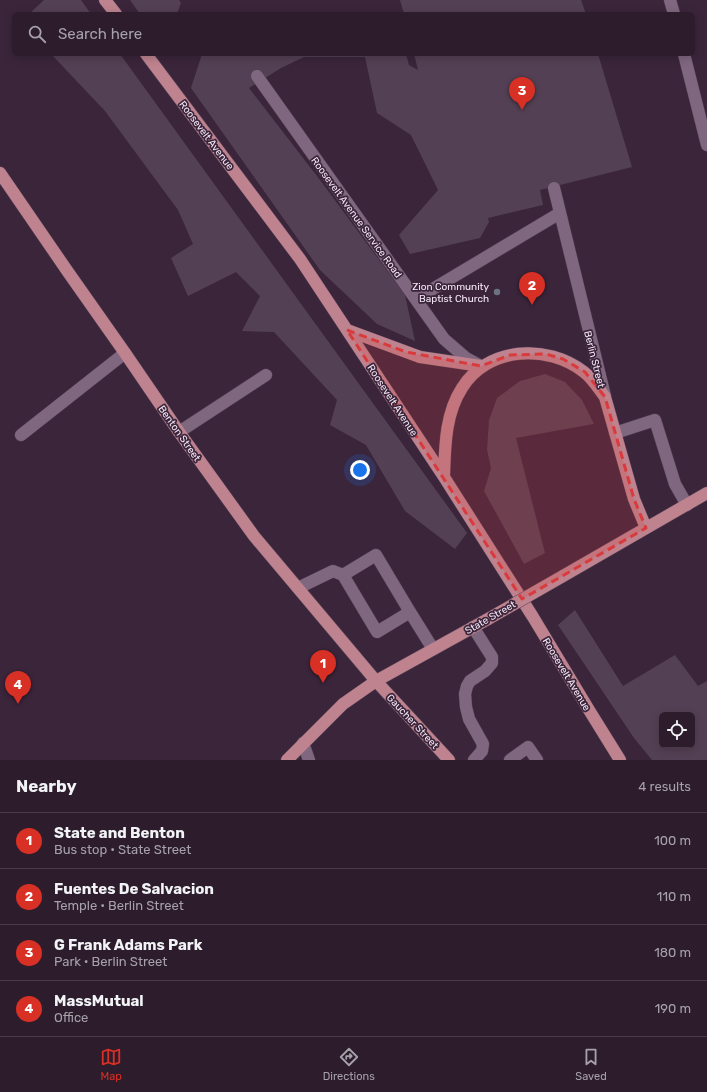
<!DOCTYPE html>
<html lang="en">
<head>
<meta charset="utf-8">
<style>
	body { margin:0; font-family:Rubik,sans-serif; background:#382938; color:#f1f3f6 }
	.controls { position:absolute; right:12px; bottom:12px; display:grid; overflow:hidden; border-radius:6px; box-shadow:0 2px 10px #0003 }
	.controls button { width:36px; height:36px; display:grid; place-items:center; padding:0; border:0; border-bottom:1px solid #483a48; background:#2c1c2c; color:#f1f3f6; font:20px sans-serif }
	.you { position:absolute; left:360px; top:470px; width:14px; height:14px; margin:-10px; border:3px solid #fff; border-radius:50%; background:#1a73e8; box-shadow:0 0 0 6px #1a73e833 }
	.badge { display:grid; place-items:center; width:26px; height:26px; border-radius:50%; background:#d93025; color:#fff; font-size:13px; font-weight:700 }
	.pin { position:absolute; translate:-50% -33px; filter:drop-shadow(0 1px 2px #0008) }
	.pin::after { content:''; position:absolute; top:21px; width:14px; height:12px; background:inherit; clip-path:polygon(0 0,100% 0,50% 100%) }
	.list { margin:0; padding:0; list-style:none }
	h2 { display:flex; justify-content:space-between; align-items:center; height:52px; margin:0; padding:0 16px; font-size:17px }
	h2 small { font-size:13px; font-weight:400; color:#a6a1a9 }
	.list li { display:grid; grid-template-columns:26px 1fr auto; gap:12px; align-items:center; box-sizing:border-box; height:56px; padding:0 16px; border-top:1px solid #483a48 }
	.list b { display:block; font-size:15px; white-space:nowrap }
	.list p { margin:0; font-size:13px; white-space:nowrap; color:#a6a1a9 }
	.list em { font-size:13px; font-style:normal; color:#a6a1a9 }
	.icon { flex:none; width:22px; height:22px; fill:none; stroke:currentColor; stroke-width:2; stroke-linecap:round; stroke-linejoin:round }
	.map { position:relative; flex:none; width:707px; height:760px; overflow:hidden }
	.search { position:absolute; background:#2c1c2c; box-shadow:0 2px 10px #0003; left:12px; right:12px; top:12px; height:44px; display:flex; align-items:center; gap:10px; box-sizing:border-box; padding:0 14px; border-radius:6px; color:#a6a1a9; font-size:15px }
	.sheet { height:276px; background:#2c1c2c }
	nav { display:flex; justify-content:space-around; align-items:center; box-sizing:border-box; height:56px; border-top:1px solid #483a48; background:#2c1c2c; font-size:11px; color:#a6a1a9 }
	nav a { display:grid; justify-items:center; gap:2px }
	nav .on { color:#d93025 }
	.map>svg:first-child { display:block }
</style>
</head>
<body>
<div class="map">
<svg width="707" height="760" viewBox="0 0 707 760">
	<rect width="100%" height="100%" fill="#3b253b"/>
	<!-- green -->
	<path fill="#544054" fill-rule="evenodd" d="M44,0H81L91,14H29Z
		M130,0H179L181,3L177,14H140Z
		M400,0H581L586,14H404Z
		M51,54H120L467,533L455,549L405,511L366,445L330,425L337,400L274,332L242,331L260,296L236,272L188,296L171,258L193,244L178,210L105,111Z
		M202,54H406L409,65L418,70L414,54H598L632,167L540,190L543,205L488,218L489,222L480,238L410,254L399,235L438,190L411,135L377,113L365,57H304L281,68L249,88L320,180L405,295L415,341L377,324L320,270L191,88Z
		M545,374L565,382L582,400L594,424L516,438L545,553L524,564L484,491L491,468L487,450L489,420L497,398L520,381Z
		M575,610L623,686L675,655L698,686L707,681V760H652L634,738L558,625ZM662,715H692V745H662Z"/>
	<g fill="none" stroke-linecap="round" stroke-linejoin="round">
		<!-- minor casing -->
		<g stroke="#554255" stroke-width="13">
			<path id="minor" d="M670,0L674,14
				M684,54L707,145
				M257,76L444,339L466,358L481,366
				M554,188L605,396
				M416,299L560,213
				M179,432L266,375
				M615,433L655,420L675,484L687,505
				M21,435L125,353
				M298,588L333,571L343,575L377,632L410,612L376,555L343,575
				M410,612L433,649
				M473,627L492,657V663L485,671L470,681L467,686L465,694L466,707L469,719L483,744L482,751L474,760
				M303,743L309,760
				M510,760L528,747L537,760"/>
		</g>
		<!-- major casing -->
		<g stroke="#554255" stroke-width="13">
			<path id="major" d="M105,0L116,14
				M146,54L300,259L444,477L533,617L589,710L620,760
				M0,173L68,272L125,353L179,432L254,536L376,681L449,760
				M347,330L420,357L481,366
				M444,477C445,447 445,414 462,388C487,347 547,343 584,372C593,379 598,388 605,397L634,499L646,528
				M563,576L707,493
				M287,760L343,704L376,681L488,619"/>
		</g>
		<!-- minor -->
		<use href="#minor" stroke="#806780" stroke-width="12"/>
		<!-- major -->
		<use href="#major" stroke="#be838e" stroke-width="12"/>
		<!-- major-bridge casing -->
		<g stroke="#554255" stroke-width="13" stroke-linecap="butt">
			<path id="major-bridge" d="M488,619L563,576"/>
		</g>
		<!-- major-bridge -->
		<use href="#major-bridge" stroke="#be838e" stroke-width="12"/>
	</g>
	<!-- marked area -->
	<path fill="#d93b3d" fill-opacity="0.2" stroke="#d93b3d" stroke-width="3" stroke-dasharray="8 5" stroke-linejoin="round" d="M347,330L406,352L481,366L510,355L546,354L563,359L585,372L605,397L634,499L646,528L522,599Z"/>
	<!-- markers -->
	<circle fill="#6b7280" stroke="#3b253b" stroke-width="1.5" cx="497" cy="292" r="4"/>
	<g text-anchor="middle" stroke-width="3.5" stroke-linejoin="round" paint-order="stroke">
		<!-- street labels -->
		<g font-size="10" fill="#f6e8f6" stroke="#3b253b">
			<text transform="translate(207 135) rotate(53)" y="4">Roosevelt Avenue</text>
			<text transform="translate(357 217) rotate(54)" y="4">Roosevelt Avenue Service Road</text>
			<text transform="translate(595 359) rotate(76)" y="4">Berlin Street</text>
			<text transform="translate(393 400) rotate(57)" y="4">Roosevelt Avenue</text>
			<text transform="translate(180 433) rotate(55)" y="4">Benton Street</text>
			<text transform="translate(490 617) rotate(-30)" y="4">State Street</text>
			<text transform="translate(567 674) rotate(59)" y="4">Roosevelt Avenue</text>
			<text transform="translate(413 721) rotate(47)" y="4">Gaucher Street</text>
		</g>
		<!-- poi labels -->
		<g font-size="10" fill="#f6e8f6" stroke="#3b253b" text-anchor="end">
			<text x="489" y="290">Zion Community<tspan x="489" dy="12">Baptist Church</tspan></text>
		</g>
	</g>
</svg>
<div class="controls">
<button><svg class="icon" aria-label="locate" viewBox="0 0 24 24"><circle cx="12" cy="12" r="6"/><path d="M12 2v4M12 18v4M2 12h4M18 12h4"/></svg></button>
</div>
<div class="you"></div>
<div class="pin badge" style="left:323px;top:683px">1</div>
<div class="pin badge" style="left:532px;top:305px">2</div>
<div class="pin badge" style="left:522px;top:110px">3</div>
<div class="pin badge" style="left:18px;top:704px">4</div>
<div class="search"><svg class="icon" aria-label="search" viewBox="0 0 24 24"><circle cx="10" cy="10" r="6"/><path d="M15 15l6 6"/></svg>Search here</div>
</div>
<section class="sheet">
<h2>Nearby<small>4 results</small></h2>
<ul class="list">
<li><span class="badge">1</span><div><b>State and Benton</b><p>Bus stop · State Street</p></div><em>100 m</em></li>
<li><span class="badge">2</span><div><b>Fuentes De Salvacion</b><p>Temple · Berlin Street</p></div><em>110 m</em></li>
<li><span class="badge">3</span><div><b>G Frank Adams Park</b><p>Park · Berlin Street</p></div><em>180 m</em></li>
<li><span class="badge">4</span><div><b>MassMutual</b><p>Office</p></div><em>190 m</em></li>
</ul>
</section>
<nav>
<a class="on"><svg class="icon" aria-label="map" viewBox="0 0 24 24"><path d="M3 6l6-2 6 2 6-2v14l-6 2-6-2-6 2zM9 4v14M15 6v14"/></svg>Map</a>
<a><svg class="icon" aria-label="directions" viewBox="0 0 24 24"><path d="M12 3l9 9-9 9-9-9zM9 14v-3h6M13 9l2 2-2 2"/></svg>Directions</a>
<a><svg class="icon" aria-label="saved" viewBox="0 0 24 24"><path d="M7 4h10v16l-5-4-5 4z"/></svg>Saved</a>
</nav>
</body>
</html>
